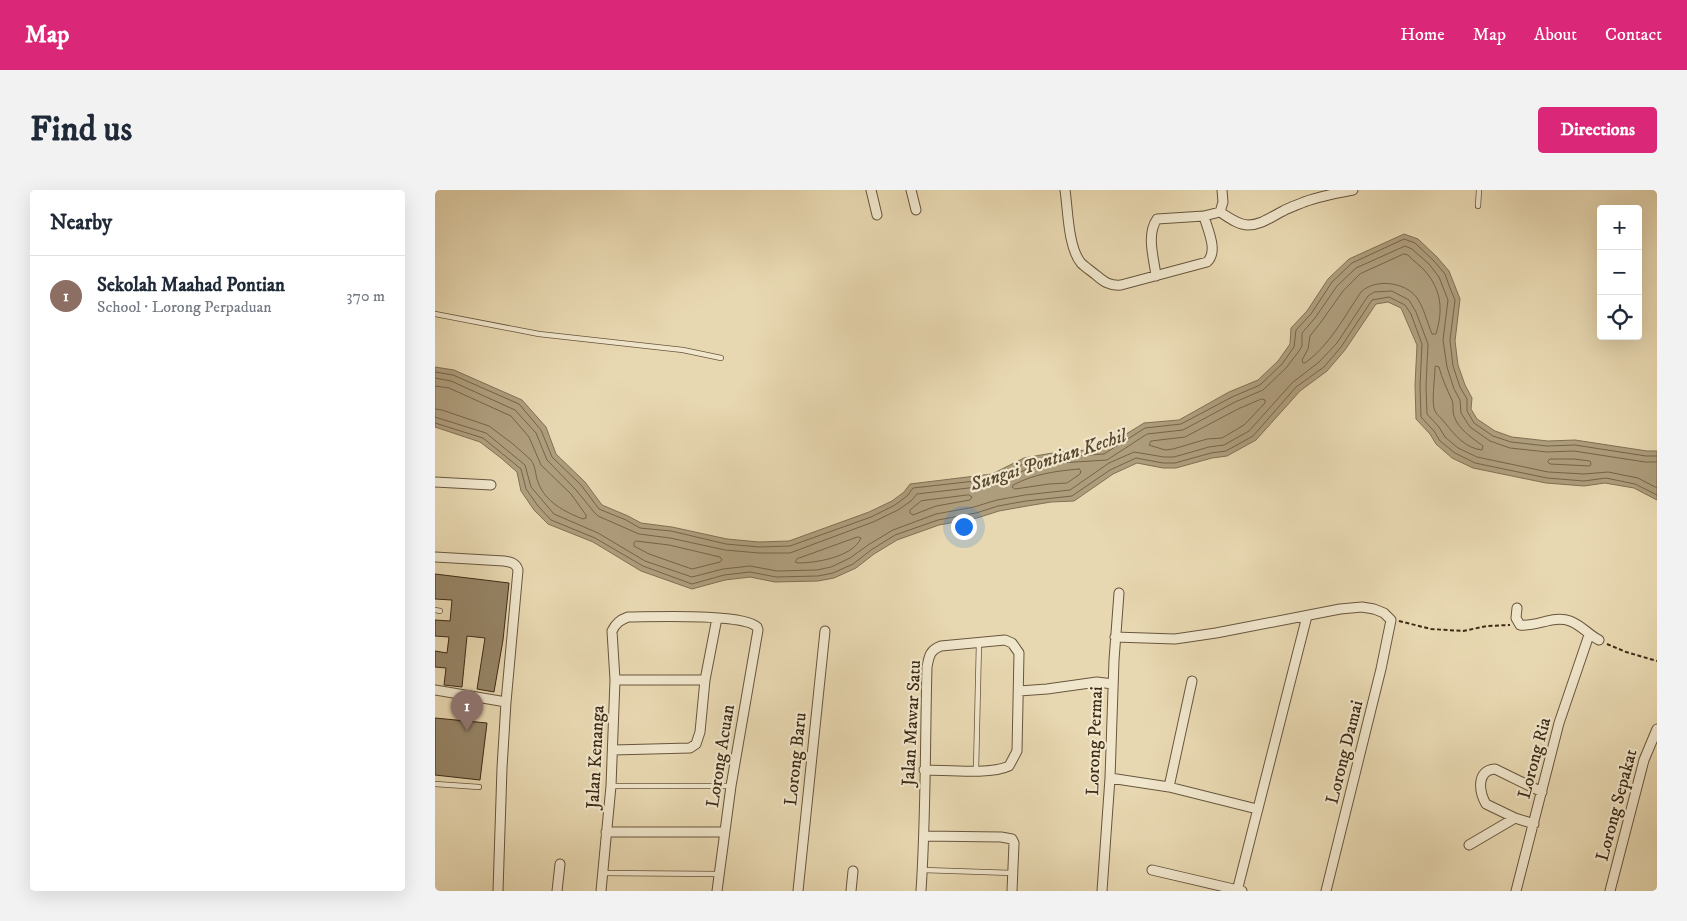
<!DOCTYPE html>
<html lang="en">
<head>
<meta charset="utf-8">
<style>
	body { margin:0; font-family:"IM FELL DW Pica",serif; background:#f2f2f3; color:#1f2937 }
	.controls { position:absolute; right:15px; top:15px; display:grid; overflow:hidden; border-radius:5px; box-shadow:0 5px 20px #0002 }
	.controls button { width:45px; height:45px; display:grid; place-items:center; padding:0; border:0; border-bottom:1px solid #e0e1e3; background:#fff; color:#1f2937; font:25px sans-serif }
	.you { position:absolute; left:528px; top:336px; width:18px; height:18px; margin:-12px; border:4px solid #fff; border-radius:50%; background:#1a73e8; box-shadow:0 0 0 8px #1a73e833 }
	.badge { display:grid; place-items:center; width:32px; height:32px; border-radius:50%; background:#db2777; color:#fff; font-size:16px; font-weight:700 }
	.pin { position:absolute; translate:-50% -41px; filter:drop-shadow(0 1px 2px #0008) }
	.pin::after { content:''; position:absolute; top:26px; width:18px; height:15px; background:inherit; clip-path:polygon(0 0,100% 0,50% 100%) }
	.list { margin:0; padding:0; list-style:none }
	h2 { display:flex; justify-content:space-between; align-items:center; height:65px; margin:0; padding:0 20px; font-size:21px }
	h2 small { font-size:16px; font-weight:400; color:#747a83 }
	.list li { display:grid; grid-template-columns:32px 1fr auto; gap:15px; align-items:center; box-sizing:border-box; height:80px; padding:0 20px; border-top:1px solid #e0e1e3 }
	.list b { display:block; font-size:19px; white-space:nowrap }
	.list p { margin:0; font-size:16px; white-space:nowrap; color:#747a83 }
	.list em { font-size:16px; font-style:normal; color:#747a83 }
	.icon { flex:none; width:28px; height:28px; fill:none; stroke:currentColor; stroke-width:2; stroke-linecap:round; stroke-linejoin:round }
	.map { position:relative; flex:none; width:1222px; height:701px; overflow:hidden; border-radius:5px }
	header { display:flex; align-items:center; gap:30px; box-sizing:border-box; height:70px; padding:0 25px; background:#db2777; color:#fff }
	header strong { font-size:24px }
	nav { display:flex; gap:28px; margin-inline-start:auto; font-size:18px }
	.intro { display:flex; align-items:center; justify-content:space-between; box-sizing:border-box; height:120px; padding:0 30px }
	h1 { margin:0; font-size:35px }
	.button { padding:12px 22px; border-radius:5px; background:#db2777; color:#fff; font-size:18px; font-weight:700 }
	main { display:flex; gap:30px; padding:0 30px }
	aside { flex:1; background:#fff; border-radius:5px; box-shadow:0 5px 20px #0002 }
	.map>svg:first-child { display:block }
</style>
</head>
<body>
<header>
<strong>Map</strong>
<nav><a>Home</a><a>Map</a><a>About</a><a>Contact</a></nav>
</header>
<div class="intro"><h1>Find us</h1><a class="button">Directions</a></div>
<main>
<aside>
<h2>Nearby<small></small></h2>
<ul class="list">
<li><span class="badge" style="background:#8d6e63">1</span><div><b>Sekolah Maahad Pontian</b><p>School · Lorong Perpaduan</p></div><em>370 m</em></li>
</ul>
</aside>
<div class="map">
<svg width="1222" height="701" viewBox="0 0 1222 701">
	<rect width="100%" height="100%" fill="#e8d8b1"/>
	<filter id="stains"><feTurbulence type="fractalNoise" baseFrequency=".004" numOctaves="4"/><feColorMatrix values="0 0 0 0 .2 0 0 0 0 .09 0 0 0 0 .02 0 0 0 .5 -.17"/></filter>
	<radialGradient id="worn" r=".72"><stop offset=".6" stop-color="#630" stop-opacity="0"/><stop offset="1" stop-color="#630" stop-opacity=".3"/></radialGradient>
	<!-- water -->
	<path fill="#ae9d7c" stroke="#816f53" d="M969,44L983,49L1002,67L1014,81L1025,109L1020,151L1023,175L1030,195L1037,208L1036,219L1042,229L1060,241L1077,247L1113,251L1140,250L1212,261H1222V310L1199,298L1170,293L1149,296L1111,293L1038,278L1017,268L1001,254L995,244L981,229L980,195L982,155L966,118L953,112L941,114L910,160L892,181L865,201L821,250L792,266L777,268L741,278H728L702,273L678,284L639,311L616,312L592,316L564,321L542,328L504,335L462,350L439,364L421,378L399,388L383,391L340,392L315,387L290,390L257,399L206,381L158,352L113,334L99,320L86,301L82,282L66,268L45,252L0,237V177L19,180L87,210L111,237L121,264L150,292L167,315L193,326L206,333L237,337L292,349L324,352L354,351L434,322L457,311L469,302L475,294L557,284L589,268L623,262L667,259L709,233L744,230L794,202L823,190L843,171L855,154L856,138L872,121L893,89L914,69Z"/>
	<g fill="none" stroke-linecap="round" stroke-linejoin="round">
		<!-- shore -->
		<path stroke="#766449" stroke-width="1" d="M969,64L973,65C978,71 985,75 990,81C1007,101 1008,120 1001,144H997C992,132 989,118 982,108C971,92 940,88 926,102C909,127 895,155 870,173H868L867,170L873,159L875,146L886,132L908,101L925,84Z
			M1001,176L1004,177C1007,189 1012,199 1017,210C1019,215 1017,220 1019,226C1024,240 1036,247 1048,256L1047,260C1030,258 1020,245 1010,233C1008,229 1002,226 1000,221C996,214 1000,188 1000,178Z
			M0,182L18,185L84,214L106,240L117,267L146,295L164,319L191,330L205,338L236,341L291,354L324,357L355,356L436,327L460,315L472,306L478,298L558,289L590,273L623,267L669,264L710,238L746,234L797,207L825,195L847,174L859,157L861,140L876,124L897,92L917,73L969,49L980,53L998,70L1010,84L1015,98L1020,110L1015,150L1018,176L1025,197L1032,209V221L1039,233L1058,246L1076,252L1112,256L1140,255L1211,266H1222
			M0,188L16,191L80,220L101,243L112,270L141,300L159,322L163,326L204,344L235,348L290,360L324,363H355L438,332L463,320L476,311L482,304L559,295L592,279L624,273L672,270L712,244L748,240L800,212L828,200L851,178L864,161L867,156V143L880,128L902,96L921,78L970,56L977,59L994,74L1004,87L1013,110L1008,150L1012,177L1019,199L1025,210L1026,223L1035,237L1055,251L1075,258L1112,262L1139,261L1210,272H1222
			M0,196L14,198L76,226L94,247L106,275L136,304L151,325V328L148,329C130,322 110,312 103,292C100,284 101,277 96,270L78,254L54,236L7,220L0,219
			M827,209L830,210V213L809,235L787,248L772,249L738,259L730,260L714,255L716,251L750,247L803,219Z
			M0,227L51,243L90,275L96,297L119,324L163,343L210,371L257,387L288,379L315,376L342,381L382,380L396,377L415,368L433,355L458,340L501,324L539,317L562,310L590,305L635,300L674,273L699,262L729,267H739L774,257L789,255L814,241L857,193L884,172L902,153L933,106L939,102L957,101L974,110L981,122L993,154L991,196L992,224L1004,237L1010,247L1023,258L1042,267L1113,282L1149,284L1173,282L1203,288L1222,298
			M0,233L48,248L86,279L91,299L103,316L116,330L160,348L208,376L257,394L289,385L315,382L341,387L383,386L398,383L418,374L436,360L460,345L503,330L541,323L563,316L591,311L637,306L675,280L701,268L728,273H740L776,263L791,261L818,246L861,197L889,177L906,157L937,110L954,107L970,115L976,124L987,154L985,196L986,227L999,241L1005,251L1020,263L1040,273L1112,288L1149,291L1171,288L1200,294L1222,305
			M1115,269H1139L1155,271L1156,274L1155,276L1115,274L1113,272Z
			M644,279L646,281L645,284L632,293L614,294L580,299L577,297L578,295C599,284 621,281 644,279Z
			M534,305L537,307L535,310L501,316L478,325L475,323V320L486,311Z
			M423,347L426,348C418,367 381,373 363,373L360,372L362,369Z
			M201,351L234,355L285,367L287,370L285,372L257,379L214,364L199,356V353Z"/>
	</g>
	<!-- building -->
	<path fill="#968567" stroke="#3d2b16" d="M0,384L74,393L68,450L59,502L42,499L50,448L32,446L27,497L9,495L11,478L0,477V461L12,463L14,447L0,446V430L15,431L17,410L0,409Z
		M0,528L52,533L45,590L0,585Z"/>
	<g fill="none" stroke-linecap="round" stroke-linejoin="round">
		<!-- lane casing -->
		<g stroke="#68563d" stroke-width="6">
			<path id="lane" d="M1043,16L1044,0
				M0,124L104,144L248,160L286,168
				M0,420L5,421
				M541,580L544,452
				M0,594L44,597
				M176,596H296
				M488,680L578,683
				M167,683L283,684"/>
		</g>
		<!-- street casing -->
		<g stroke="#68563d" stroke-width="11">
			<path id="street" d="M436,0L442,25
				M476,0L481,20
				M630,0C633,20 633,57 646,73C650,77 656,81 661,85C669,92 675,96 686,95L772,72C784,61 772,39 769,26
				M785,22C793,27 803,35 813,35C826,35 836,27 848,21C855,17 862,15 869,12C885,6 902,3 918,0
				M785,22L788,12L787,0
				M721,86C719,68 711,45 722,29L769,26L785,22
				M0,292L56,295
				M0,367L69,371C76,372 81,373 83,380L71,512L67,578L63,701
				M1082,418L1081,428L1085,435C1102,437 1118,425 1135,431C1146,435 1154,445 1164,450
				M680,447L740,449L781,443L905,419L927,417L939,419L949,423L956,430L946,479L891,701
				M180,490H270
				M0,500L71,512
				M584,501L612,499L662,492L678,494
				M178,560L255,558L261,554L265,542L270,490L282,428
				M675,588L734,597L822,619
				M734,597L757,491
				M1080,628L1051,614C1044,602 1041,580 1060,579L1107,602
				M171,642H289
				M489,646L566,647L577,649L579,653L577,701
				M1034,655L1080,628L1099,634
				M717,680L807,701
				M122,701L125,674
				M166,701L176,596L180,490L177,441C181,433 185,430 193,427C217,427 308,423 322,437L323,440L296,596L282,701
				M363,701L390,441
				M416,701L418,681
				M486,701C491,627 490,552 492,477C494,466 495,460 506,456L570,450L577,453L584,463L582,561L574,576C555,585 511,580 489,580
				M667,701L675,588L679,470L684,403
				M802,701L872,426
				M1081,701L1124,533L1154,445
				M1175,701L1209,570L1222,539"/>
		</g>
		<!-- path -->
		<path stroke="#3d2b16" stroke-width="2" stroke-dasharray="4 2.5" stroke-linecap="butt" d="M964,431L996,439L1028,441L1052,436L1075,435
			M1172,454L1191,462L1222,471"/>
		<!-- lane -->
		<use href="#lane" stroke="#f0e6cc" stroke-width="4.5"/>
		<!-- street -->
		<use href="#street" stroke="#f0e6cc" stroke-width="9"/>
	</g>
	<g text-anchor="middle" stroke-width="4.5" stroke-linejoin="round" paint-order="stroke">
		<!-- street labels -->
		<g font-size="18" fill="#3d2b16" stroke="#f0e6cc">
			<text transform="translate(476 533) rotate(-87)" y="6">Jalan Mawar Satu</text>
			<text transform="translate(659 551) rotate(-88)" y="6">Lorong Permai</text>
			<text transform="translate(909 562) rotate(-76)" y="6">Lorong Damai</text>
			<text transform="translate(285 566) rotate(-81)" y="6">Lorong Acuan</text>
			<text transform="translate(160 567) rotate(-87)" y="6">Jalan Kenanga</text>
			<text transform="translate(1099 568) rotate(-75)" y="6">Lorong Ria</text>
			<text transform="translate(360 569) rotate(-84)" y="6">Lorong Baru</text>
			<text transform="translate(1181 615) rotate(-75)" y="6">Lorong Sepakat</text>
		</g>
		<!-- water labels -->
		<g font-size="19" font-style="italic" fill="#594830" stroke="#f0e6cc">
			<text transform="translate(613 269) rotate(-18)" y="7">Sungai Pontian Kechil</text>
		</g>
	</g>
	<rect width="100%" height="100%" filter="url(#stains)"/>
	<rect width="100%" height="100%" fill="url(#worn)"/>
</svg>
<div class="controls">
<button>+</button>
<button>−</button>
<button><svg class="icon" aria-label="locate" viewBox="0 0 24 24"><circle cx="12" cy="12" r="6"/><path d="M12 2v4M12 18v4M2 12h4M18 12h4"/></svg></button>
</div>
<div class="you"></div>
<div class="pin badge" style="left:32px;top:541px;background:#8d6e63">1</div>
</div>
</main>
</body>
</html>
